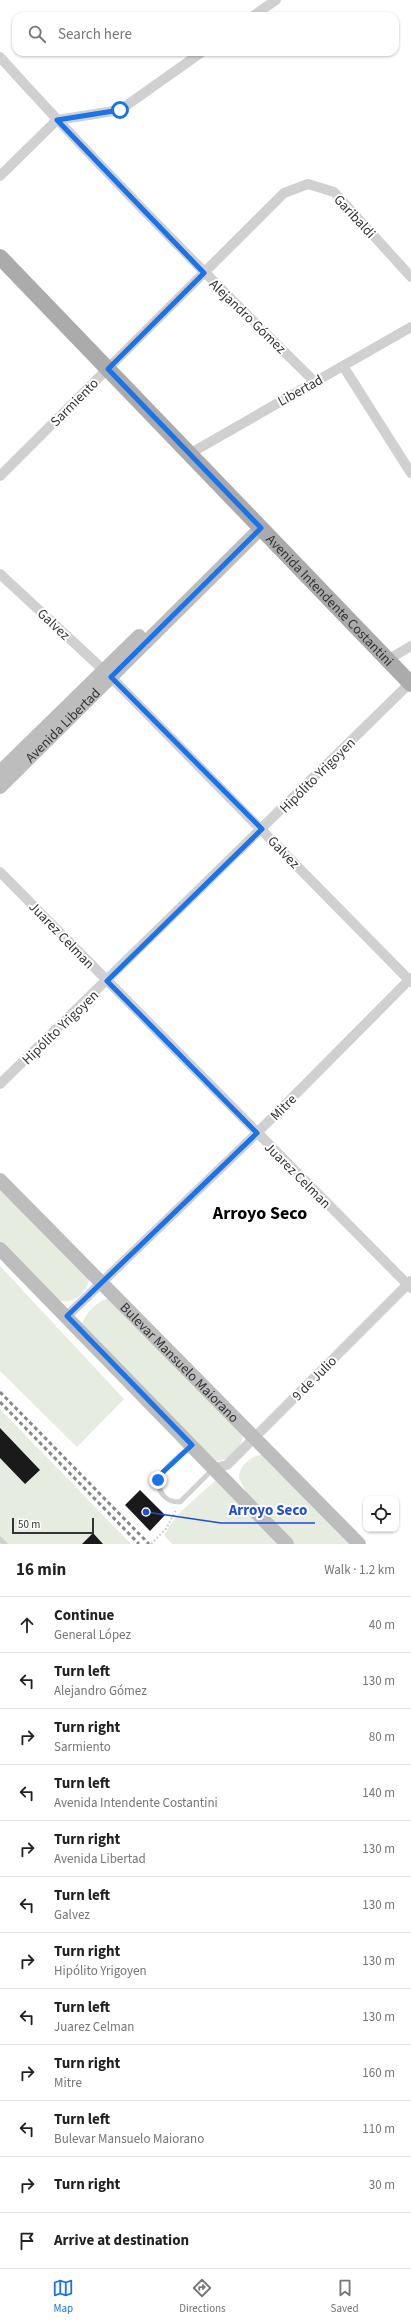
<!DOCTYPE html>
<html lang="en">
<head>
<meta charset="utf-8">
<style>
	body { margin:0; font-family:"Source Sans 3",sans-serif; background:#f2f2f2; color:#222 }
	.controls { position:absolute; right:12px; bottom:12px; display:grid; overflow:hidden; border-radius:8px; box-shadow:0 1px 3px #0004 }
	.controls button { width:36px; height:36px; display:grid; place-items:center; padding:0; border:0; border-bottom:1px solid #e0e0e0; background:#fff; color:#222; font:20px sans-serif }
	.scale { position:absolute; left:12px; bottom:10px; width:82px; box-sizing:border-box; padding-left:4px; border:2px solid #333; border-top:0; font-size:11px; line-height:14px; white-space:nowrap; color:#333; -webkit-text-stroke:3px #fff; paint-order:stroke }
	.stop { position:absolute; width:12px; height:12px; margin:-9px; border:3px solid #1a73e8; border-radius:50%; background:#fff }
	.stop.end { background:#1a73e8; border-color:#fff; box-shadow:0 1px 4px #0008 }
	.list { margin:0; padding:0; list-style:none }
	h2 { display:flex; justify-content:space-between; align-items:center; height:52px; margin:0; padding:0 16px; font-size:17px }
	h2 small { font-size:13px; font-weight:400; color:#767676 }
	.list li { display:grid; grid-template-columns:26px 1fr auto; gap:12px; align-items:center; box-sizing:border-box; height:56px; padding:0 16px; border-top:1px solid #e0e0e0 }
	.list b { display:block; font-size:15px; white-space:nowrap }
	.list p { margin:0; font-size:13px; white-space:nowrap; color:#767676 }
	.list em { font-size:13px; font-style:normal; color:#767676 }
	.icon { flex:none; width:22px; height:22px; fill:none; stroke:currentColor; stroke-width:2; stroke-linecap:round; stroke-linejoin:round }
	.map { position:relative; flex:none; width:411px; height:1544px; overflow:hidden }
	.search { position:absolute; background:#fff; box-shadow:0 1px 3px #0004; left:12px; right:12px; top:12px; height:44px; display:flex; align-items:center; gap:10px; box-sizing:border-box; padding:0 14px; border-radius:12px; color:#767676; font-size:15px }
	.sheet { height:724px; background:#fff }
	nav { display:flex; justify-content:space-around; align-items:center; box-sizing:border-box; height:56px; border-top:1px solid #e0e0e0; background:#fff; font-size:11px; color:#767676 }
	nav a { display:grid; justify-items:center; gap:2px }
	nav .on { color:#1a73e8 }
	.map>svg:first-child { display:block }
</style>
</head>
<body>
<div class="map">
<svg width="411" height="1544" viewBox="0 0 411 1544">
	<rect width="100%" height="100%" fill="#fff"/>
	<!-- green -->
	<path fill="#e6ecdf" d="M0,1188L87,1274L89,1282C84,1295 72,1305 58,1300L0,1243Z
		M0,1266L124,1399L77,1447L0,1371Z
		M107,1299L113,1301L242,1432C245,1446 231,1460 217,1461L208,1453L82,1324C85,1314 97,1301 107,1299Z
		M0,1409L131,1544H0Z
		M260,1455H266L352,1544H293L247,1494L239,1478C239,1466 249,1458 260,1455Z
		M217,1479L280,1544H172L164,1535L177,1515Z"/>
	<!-- building -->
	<path fill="#1a1a1a" d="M0,1428L40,1470L25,1484L0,1458Z
		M140,1490L165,1515L150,1531L125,1505Z
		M93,1533L103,1544H82Z"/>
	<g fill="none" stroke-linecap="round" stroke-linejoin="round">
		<!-- path -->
		<path stroke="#cdcdcd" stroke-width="2" stroke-dasharray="2 2" stroke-linecap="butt" d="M151,1544L166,1529L176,1510"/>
		<!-- lane -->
		<path stroke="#d0d0d0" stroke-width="5" d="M191,1446C179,1457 148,1476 163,1495C168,1501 173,1502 180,1502L213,1469
			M0,1539L5,1544"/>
		<!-- street -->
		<path stroke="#d0d0d0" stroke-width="10" d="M253,16L276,0
			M0,57C101,169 207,276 315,382
			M0,176L57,120L120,110L202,52
			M343,366L411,473
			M189,454L411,327
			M0,476L284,193L308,184L334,192L411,277
			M0,574L111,677L411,982
			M389,659L411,646
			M0,872L411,1288
			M0,1084L410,683
			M67,1316L257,1133L411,978
			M214,1468L227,1465L411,1281"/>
		<!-- secondary -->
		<g stroke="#bdbdbd" stroke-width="14">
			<path d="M0,772L139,636"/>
			<path id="s1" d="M0,787L261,528"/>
			<path id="s2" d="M0,1180L359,1544"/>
			<path d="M0,1249L287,1544"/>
		</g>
		<!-- primary -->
		<path stroke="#ababab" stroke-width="16" id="s3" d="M0,257L411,684"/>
		<!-- rail -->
		<path stroke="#888" stroke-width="3" stroke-dasharray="4 3" stroke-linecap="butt" d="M0,1392L149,1544
			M0,1402L139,1544"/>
	</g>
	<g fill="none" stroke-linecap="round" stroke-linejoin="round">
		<!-- route -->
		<path stroke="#1a73e8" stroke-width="5" d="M120,110L57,120L204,273L108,369L261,528L111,677L262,829L107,981L257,1133L67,1316L192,1445L163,1472L158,1480"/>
	</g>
	<g text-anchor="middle" stroke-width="4" stroke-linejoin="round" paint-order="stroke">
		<!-- street labels -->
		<g font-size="14" fill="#333" stroke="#fff">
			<text transform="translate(355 216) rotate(47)" y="5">Garibaldi</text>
			<text transform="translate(248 316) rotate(44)" y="5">Alejandro Gómez</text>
			<text transform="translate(300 390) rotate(-29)" y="5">Libertad</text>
			<text transform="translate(74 402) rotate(-45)" y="5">Sarmiento</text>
			<text dy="5" stroke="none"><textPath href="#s3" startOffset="476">Avenida Intendente Costantini</textPath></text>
			<text transform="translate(54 624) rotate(43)" y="5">Galvez</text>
			<text dy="5" stroke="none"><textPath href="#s1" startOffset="88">Avenida Libertad</textPath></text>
			<text transform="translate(317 775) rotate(-45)" y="5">Hipólito Yrigoyen</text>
			<text transform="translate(284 852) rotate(46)" y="5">Galvez</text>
			<text transform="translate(62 935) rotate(46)" y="5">Juarez Celman</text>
			<text transform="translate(60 1027) rotate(-44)" y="5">Hipólito Yrigoyen</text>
			<text transform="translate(283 1107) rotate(-45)" y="5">Mitre</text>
			<text transform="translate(298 1175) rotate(45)" y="5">Juarez Celman</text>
			<text dy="5" stroke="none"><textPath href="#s2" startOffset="256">Bulevar Mansuelo Maiorano</textPath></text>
			<text transform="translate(314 1378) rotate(-45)" y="5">9 de Julio</text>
		</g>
		<!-- district labels -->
		<g font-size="18" font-weight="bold" fill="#000" stroke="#fff">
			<text x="260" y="1219">Arroyo Seco</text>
		</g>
	</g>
	<!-- callouts -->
	<path fill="none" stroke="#1d4ed8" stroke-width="1.5" d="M146 1512L221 1523H315"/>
	<circle fill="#1d4ed8" stroke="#fff" stroke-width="1.5" cx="146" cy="1512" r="4"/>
	<g font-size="15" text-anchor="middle" font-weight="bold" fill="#1d4ed8" stroke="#fff" stroke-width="4" stroke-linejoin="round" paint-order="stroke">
		<text x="268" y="1515">Arroyo Seco</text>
	</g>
</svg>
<div class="controls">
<button><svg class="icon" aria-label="locate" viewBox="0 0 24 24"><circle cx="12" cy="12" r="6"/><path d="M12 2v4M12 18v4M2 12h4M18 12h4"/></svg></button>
</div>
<div class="scale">50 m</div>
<div class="stop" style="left:120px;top:110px"></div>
<div class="stop end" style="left:158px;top:1480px"></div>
<div class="search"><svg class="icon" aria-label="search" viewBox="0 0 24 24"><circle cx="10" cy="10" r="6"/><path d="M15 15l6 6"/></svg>Search here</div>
</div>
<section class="sheet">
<h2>16 min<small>Walk · 1.2 km</small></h2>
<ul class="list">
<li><svg class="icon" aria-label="ahead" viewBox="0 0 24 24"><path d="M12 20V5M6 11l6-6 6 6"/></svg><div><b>Continue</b><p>General López</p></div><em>40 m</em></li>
<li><svg class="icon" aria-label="left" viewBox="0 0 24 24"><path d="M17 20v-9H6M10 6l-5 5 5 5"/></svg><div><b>Turn left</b><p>Alejandro Gómez</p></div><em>130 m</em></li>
<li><svg class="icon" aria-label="right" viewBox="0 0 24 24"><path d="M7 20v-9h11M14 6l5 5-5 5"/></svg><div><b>Turn right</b><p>Sarmiento</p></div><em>80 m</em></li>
<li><svg class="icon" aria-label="left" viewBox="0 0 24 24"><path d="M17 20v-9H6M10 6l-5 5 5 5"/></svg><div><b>Turn left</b><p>Avenida Intendente Costantini</p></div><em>140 m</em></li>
<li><svg class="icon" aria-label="right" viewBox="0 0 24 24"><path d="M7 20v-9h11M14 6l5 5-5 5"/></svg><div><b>Turn right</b><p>Avenida Libertad</p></div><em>130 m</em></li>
<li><svg class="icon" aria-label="left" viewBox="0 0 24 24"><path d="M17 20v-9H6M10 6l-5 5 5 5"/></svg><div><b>Turn left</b><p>Galvez</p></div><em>130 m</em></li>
<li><svg class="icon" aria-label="right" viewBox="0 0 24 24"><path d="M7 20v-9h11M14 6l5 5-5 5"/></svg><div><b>Turn right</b><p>Hipólito Yrigoyen</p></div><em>130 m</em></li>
<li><svg class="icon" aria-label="left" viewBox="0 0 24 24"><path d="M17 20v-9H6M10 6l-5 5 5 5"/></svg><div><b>Turn left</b><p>Juarez Celman</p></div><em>130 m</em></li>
<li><svg class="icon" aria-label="right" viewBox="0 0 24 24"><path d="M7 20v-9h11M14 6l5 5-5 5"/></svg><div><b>Turn right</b><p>Mitre</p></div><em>160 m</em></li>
<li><svg class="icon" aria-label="left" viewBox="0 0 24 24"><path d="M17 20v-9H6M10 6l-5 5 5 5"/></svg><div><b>Turn left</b><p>Bulevar Mansuelo Maiorano</p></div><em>110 m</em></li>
<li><svg class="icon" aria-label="right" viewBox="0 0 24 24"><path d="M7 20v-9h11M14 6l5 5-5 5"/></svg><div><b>Turn right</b></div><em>30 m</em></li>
<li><svg class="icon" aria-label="arrive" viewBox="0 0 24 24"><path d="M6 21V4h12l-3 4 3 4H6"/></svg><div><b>Arrive at destination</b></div></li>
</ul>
</section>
<nav>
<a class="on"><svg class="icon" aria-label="map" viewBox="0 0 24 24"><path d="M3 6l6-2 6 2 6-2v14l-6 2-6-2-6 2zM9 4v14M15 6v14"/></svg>Map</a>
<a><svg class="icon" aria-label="directions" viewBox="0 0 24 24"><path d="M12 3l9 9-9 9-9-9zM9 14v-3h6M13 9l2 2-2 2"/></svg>Directions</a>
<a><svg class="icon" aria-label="saved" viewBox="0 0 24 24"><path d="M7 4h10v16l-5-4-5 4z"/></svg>Saved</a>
</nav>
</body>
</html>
